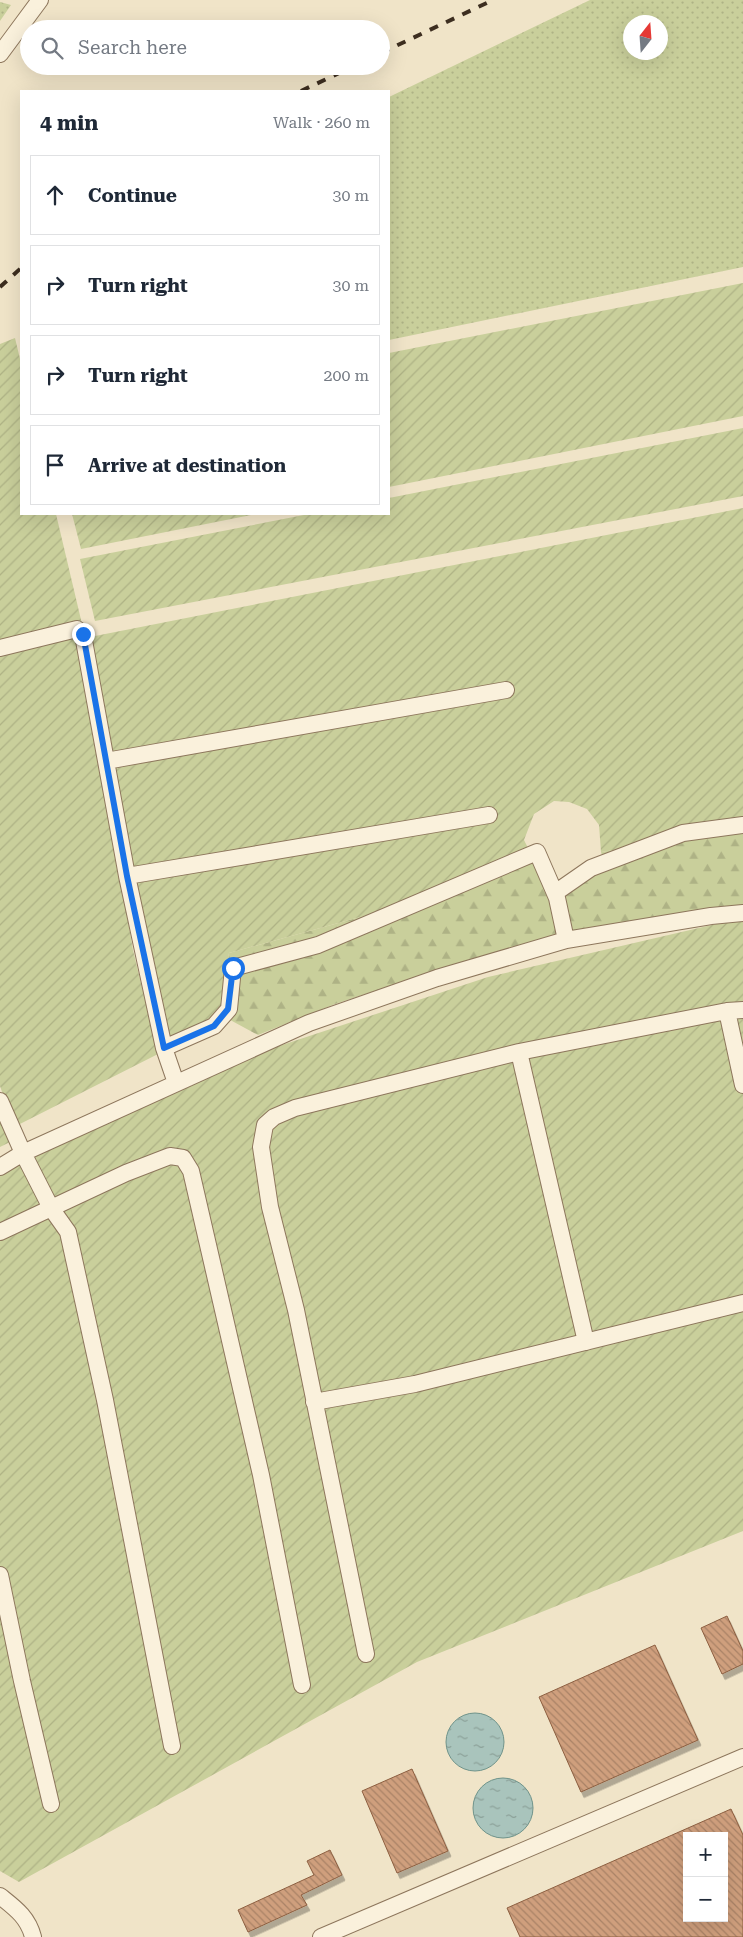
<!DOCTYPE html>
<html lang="en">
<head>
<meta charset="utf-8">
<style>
	body { margin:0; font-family:"Roboto Serif",serif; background:#f2f2f3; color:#1f2937 }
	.controls { position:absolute; right:15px; bottom:15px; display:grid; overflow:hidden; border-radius:0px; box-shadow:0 5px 20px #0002 }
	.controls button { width:45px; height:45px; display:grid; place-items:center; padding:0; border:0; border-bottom:1px solid #e0e1e3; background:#fff; color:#1f2937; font:25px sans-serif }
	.compass { position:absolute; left:623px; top:15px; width:45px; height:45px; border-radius:50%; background:#fff; box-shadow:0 5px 20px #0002; rotate:17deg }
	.stop { position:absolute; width:15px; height:15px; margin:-11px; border:4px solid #1a73e8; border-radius:50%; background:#fff }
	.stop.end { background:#1a73e8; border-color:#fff; box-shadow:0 1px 5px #0008 }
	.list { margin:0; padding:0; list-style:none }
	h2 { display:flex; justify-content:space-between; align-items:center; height:65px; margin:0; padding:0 20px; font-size:21px }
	h2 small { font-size:16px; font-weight:400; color:#747a83 }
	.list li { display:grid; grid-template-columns:32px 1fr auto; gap:15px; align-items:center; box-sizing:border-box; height:80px; margin:0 10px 10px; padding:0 10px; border:1px solid #e0e1e3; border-radius:0px }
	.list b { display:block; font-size:19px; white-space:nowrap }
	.list em { font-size:16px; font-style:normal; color:#747a83 }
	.icon { flex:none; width:28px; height:28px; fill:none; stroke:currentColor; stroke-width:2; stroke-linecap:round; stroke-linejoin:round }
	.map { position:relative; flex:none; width:743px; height:1937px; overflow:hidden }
	.search { position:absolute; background:#fff; box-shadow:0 5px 20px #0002; left:20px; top:20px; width:370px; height:55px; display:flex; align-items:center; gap:12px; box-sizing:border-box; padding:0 18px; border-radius:28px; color:#747a83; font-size:19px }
	.panel { position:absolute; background:#fff; box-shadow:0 5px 20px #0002; left:20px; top:90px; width:370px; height:425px; border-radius:0px }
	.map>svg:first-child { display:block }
</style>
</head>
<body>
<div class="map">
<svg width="743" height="1937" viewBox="0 0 743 1937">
	<defs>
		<pattern id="grass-dots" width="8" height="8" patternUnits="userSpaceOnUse" patternTransform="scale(1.25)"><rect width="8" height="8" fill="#c9cf9b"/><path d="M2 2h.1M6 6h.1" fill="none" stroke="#aeb285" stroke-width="1.8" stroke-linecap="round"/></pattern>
		<pattern id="forest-firs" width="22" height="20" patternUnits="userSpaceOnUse" patternTransform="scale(1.25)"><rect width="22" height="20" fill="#c9cf9b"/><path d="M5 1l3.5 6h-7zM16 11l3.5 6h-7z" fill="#aeb285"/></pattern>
		<pattern id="garden-furrows" width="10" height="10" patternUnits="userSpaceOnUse" patternTransform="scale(1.25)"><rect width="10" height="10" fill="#c9cf9b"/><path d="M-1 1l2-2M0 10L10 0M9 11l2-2" fill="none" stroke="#aeb285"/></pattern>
		<pattern id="water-ripples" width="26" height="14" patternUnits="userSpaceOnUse" patternTransform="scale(1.25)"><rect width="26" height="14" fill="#a9c4bc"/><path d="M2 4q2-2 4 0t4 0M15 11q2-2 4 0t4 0" fill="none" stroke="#8ba098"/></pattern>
		<pattern id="building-back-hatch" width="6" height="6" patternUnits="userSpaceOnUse" patternTransform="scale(1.25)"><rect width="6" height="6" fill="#cf9f7d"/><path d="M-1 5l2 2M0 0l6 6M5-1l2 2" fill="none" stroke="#a98266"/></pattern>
		<filter id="shadow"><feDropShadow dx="3" dy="5.5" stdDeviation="0" flood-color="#0004"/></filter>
	</defs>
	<rect width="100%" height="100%" fill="#f0e4c8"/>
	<!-- grass -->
	<path fill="url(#grass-dots)" fill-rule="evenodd" d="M590,0H743V267L389,340V97ZM630,22H660V52H630Z
		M0,2L11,5L0,21Z"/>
	<!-- forest -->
	<path fill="url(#forest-firs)" d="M743,831V907L442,969L335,1004L258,1035L221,1015L229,953L371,914L529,850L546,890L580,882L599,874L604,862L601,852Z"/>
	<!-- garden -->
	<path fill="url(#garden-furrows)" d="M743,283V416L389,487V353Z
		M15,338L21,363V514H56L82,624L0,643V344Z
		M743,428V496L95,621L80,559L309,514H389V498Z
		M743,508V831L601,852L599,825L587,809L569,802L554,801L534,814L524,840L529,850L371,914L229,953L221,1015L170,1045L148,954L90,637Z
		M72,514H256L81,549Z
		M79,633L133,950L158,1054L14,1127L0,1086V651Z
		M743,921V1531L417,1662L19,1882L0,1871V1174L15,1165L249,1056L488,977L716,924Z
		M0,1116L10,1142L0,1147Z"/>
	<!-- water -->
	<path fill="url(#water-ripples)" stroke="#6f938a" d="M446 1742a29 29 0 1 1 58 0a29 29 0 1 1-58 0Z
		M473 1808a30 30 0 1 1 60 0a30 30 0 1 1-60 0Z"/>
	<!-- building -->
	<path fill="url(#building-back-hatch)" stroke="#8d5f41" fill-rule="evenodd" filter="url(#shadow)" d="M727,1616L743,1651V1664L722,1674L701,1628Z
		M655,1645L698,1740L581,1792L539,1697Z
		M412,1769L448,1851L397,1873L362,1791Z
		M731,1809L743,1835V1937H520L507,1908ZM687,1836H724V1918H687Z
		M330,1850L342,1875L301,1895L307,1905L248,1932L238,1910L314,1875L307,1861Z"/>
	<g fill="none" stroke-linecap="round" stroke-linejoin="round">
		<!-- minor casing -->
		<g stroke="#8d765c" stroke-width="18">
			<path id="minor" d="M0,54L40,0
				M0,648L77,629L83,635L127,876L164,1048L176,1083
				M106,761L506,690
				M127,876L489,815
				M555,893L591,868L683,833L743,825
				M727,1011L743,1085
				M164,1048L214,1026L229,1009L233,968L318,945L537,852L557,898L566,940
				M519,1052L586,1342
				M0,1101L23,1153L51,1208L68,1232L105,1400L172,1746
				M0,1167L23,1153L309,1023L437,978L566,940L711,916L743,913
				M0,1232L126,1173L170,1156L183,1158L191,1171L261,1475L302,1685
				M314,1402L415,1384L743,1303
				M0,1575L22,1681L51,1804
				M366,1654L296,1310L270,1207L261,1147L265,1125L274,1117L295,1108L519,1052L727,1011L743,1010
				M0,1896C15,1908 28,1917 33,1937
				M321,1937L743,1757"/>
		</g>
		<!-- minor -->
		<use href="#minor" stroke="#faf1dc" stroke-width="16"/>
		<!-- rail -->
		<path stroke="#3d2e20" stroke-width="4" stroke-dasharray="9 9" stroke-linecap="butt" d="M381,53L493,0
			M301,91L354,66
			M0,287L21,268"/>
	</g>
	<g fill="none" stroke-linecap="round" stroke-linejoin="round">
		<!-- route -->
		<path stroke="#1a73e8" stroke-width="6" d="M83,634L127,876L164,1048L214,1026L228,1009L233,968"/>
	</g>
</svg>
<div class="controls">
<button>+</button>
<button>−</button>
</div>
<svg class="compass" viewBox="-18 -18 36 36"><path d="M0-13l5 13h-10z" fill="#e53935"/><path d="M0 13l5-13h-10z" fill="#747a83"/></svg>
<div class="stop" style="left:233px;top:968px"></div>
<div class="stop end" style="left:83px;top:634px"></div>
<div class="search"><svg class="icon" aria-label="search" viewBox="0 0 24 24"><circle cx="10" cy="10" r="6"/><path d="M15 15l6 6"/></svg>Search here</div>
<section class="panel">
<h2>4 min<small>Walk · 260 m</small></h2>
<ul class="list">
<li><svg class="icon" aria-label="ahead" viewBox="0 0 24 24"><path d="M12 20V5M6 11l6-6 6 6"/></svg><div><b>Continue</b></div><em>30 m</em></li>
<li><svg class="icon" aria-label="right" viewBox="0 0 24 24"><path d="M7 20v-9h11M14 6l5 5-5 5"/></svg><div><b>Turn right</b></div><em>30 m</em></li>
<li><svg class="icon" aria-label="right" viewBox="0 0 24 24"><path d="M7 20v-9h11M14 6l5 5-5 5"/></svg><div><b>Turn right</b></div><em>200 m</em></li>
<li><svg class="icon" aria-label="arrive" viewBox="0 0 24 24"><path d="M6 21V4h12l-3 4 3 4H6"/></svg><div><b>Arrive at destination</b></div></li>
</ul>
</section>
</div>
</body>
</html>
